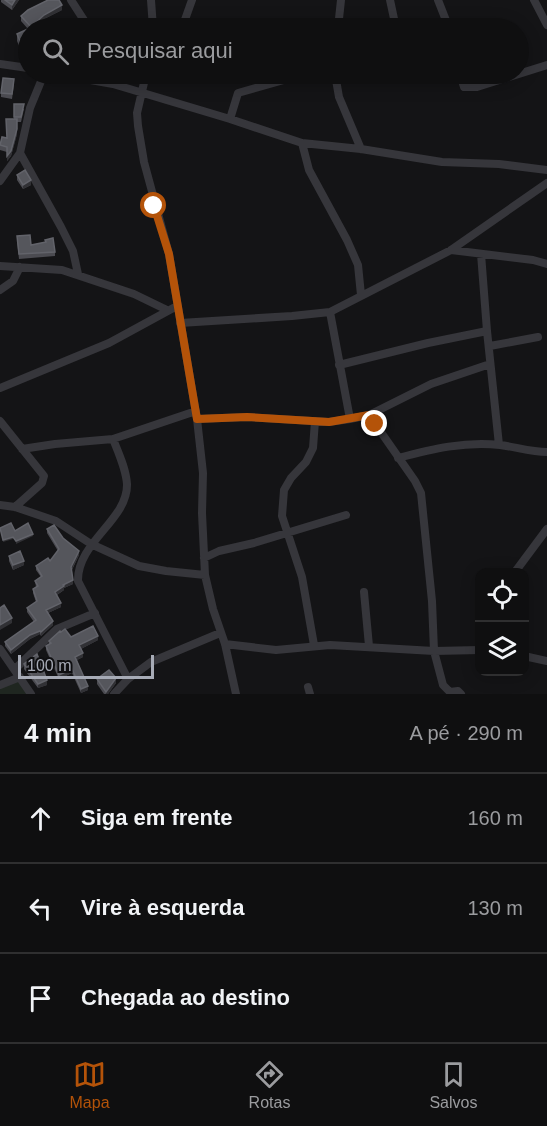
<!DOCTYPE html>
<html lang="pt">
<head>
<meta charset="utf-8">
<style>
	body { margin:0; font-family:Helvetica,sans-serif; background:#181819; color:#f1f3f6 }
	.controls { position:absolute; right:18px; bottom:18px; display:grid; overflow:hidden; border-radius:12px; box-shadow:0 3px 15px #0003 }
	.controls button { width:54px; height:54px; display:grid; place-items:center; padding:0; border:0; border-bottom:2px solid #2f2f30; background:#0f0f10; color:#f1f3f6; font:30px sans-serif }
	.scale { position:absolute; left:18px; bottom:15px; width:136px; box-sizing:border-box; padding-left:6px; border:3px solid #a7abb6; border-top:0; font-size:16px; line-height:21px; white-space:nowrap; color:#a7abb6; -webkit-text-stroke:4px #0f0f11; paint-order:stroke }
	.stop { position:absolute; width:18px; height:18px; margin:-14px; border:4px solid #b45309; border-radius:50%; background:#fff }
	.stop.end { background:#b45309; border-color:#fff; box-shadow:0 2px 6px #0008 }
	.list { margin:0; padding:0; list-style:none }
	h2 { display:flex; justify-content:space-between; align-items:center; height:78px; margin:0; padding:0 24px; font-size:26px }
	h2 small { font-size:20px; font-weight:400; color:#9b9c9f }
	.list li { display:grid; grid-template-columns:39px 1fr auto; gap:18px; align-items:center; box-sizing:border-box; height:90px; padding:0 24px; border-top:2px solid #2f2f30 }
	.list b { display:block; font-size:22px; white-space:nowrap }
	.list em { font-size:20px; font-style:normal; color:#9b9c9f }
	.icon { flex:none; width:33px; height:33px; fill:none; stroke:currentColor; stroke-width:2; stroke-linecap:round; stroke-linejoin:round }
	.map { position:relative; flex:none; width:547px; height:694px; overflow:hidden }
	.search { position:absolute; background:#0f0f10; box-shadow:0 3px 15px #0003; left:18px; right:18px; top:18px; height:66px; display:flex; align-items:center; gap:15px; box-sizing:border-box; padding:0 21px; border-radius:33px; color:#9b9c9f; font-size:22px }
	.sheet { height:348px; background:#0f0f10 }
	nav { display:flex; justify-content:space-around; align-items:center; box-sizing:border-box; height:84px; border-top:2px solid #2f2f30; background:#0f0f10; font-size:16px; color:#9b9c9f }
	nav a { display:grid; justify-items:center; gap:3px }
	nav .on { color:#b45309 }
	.map>svg:first-child { display:block }
</style>
</head>
<body>
<div class="map">
<svg width="547" height="694" viewBox="0 0 547 694">
	<rect width="100%" height="100%" fill="#141416"/>
	<!-- green -->
	<path fill="#1f2620" d="M16,681L21,682L28,694H0V687Z"/>
	<g fill="none" stroke-linecap="round" stroke-linejoin="round">
		<!-- minor -->
		<path stroke="#36363b" stroke-width="8" d="M71,0L89,28
			M151,0L153,28
			M390,0L396,28
			M438,0L449,28
			M534,0L547,25
			M182,28L192,0
			M338,28L341,0
			M0,64L28,68
			M57,74L113,84L230,119L302,143L361,149L442,162L499,164L547,170
			M146,74L137,113L138,126L144,162L169,254L197,419L203,473L202,513L205,575L213,609L225,644L236,694
			M335,74L339,97L361,149
			M460,74L464,87H477L547,65
			M230,119L238,93L305,74
			M302,143L309,170L347,240L358,265L361,295
			M20,153L61,227L73,251L78,274
			M0,181L20,153L30,108L44,74
			M451,250L533,260L547,264
			M481,254L487,331L499,445
			M0,266L62,270L134,294L167,310
			M0,290L13,281L20,267
			M330,312L451,250L547,183
			M180,323L292,316L330,312L350,419
			M490,346L538,337
			M339,365L428,343L487,331
			M0,388L109,343L177,306
			M369,415L415,481L421,493L432,601L434,651L443,685L450,692L458,691L461,694
			M197,419L247,417L329,422L350,419L369,415L431,384L490,364
			M0,421L44,476L42,483L15,507
			M113,439C119,454 126,469 127,484C128,520 77,542 78,581L128,679
			M22,449L55,444L113,439L196,411
			M398,458C432,449 465,441 500,445C516,447 531,452 547,452
			M0,505L15,507L56,521L91,544L139,566L166,571L205,575
			M204,558L219,551L254,543L346,515
			M515,572L547,529
			M364,592L369,646
			M225,644L276,650L330,645L434,651L480,650
			M314,645L302,577L282,516L284,490L291,478L306,462L313,448L315,421
			M0,649L31,694
			M524,656L547,661
			M15,669L57,629L95,613
			M0,685L20,677
			M308,687L310,694
			M114,694L128,679L151,662L220,633"/>
	</g>
	<!-- wall -->
	<path fill="#4b4b51" d="M1,0H19L12,10L1,2Z
		M62,10L44,19L34,28L25,60L17,41V34L28,29L21,21V16Z
		M14,84L12,99L1,97V93Z
		M14,104L24,109L21,122H17V134L11,156L7,161V152L0,150V145L7,138L14,119Z
		M17,175L31,185L23,189L17,180Z
		M17,241L31,245L46,242L55,252V256L19,259Z
		M47,529L63,538L79,555L72,570L73,584L64,588V590L57,595L61,607L48,613L53,625L41,636L40,634L30,639L11,654L5,646V642L34,622L27,612V608L36,602L33,593V589L36,587L35,581L41,577L36,570V566L50,561L58,551L47,533Z
		M9,556L24,565L13,570L9,561Z
		M61,632L71,637L98,640L81,649L83,657L77,660L88,690L81,693L72,673L59,679L46,650V646L49,644V641Z
		M24,664L47,685L38,688L24,669Z
		M97,679L116,683L108,694H104L97,684Z"/>
	<!-- shaded-wall -->
	<path fill="#313135" d="M15,0H19L12,10V5Z
		M62,5V10L44,19L34,28H31V27L44,15Z
		M28,52V59L25,60V53Z
		M17,129V134L11,156L7,161V156Z
		M31,180V185L23,189V185Z
		M33,534V536L16,544V541Z
		M13,537V539L3,542V540Z
		M79,551V555L71,571V567Z
		M24,561V565L13,570V565Z
		M73,580V584L64,588V590L55,596V592L63,585Z
		M61,603V607L46,614V610Z
		M12,618V623L0,630V625Z
		M53,621V625L41,636V632Z
		M40,631V634L30,639L11,654V650L30,635Z
		M98,636V640L79,650V645Z
		M83,653V657L75,661V657Z
		M72,669V673L59,679V675Z
		M116,678V683L108,694H106V692Z
		M47,680V685L38,688V684Z
		M88,686V690L81,693V689Z"/>
	<!-- building -->
	<path fill="#55565c" stroke="#62636a" stroke-width="1.5" d="M5,0H15L12,5Z
		M48,0H59L62,5L44,15L31,27L21,16L28,10Z
		M28,29V52L25,53L17,34Z
		M3,78L14,79L12,94L1,93Z
		M14,104H24L21,117H14Z
		M6,119H17V129L11,151L7,156V147L0,145L2,137L7,138Z
		M25,170L31,180L23,185L17,175Z
		M30,235L31,245L46,242L45,240L53,238L55,252L19,254L17,236Z
		M11,523L15,531L28,523L33,534L16,541L13,537L3,540L0,528Z
		M54,525L63,538L79,551L71,567L73,580L63,585L64,586L55,592L61,603L46,610L53,621L41,632L40,631L30,635L11,650L5,642L36,620L27,608L37,601L33,589L38,586L35,581L42,576L36,566L48,558L50,561L59,549L47,529Z
		M20,551L24,561L13,565L9,556Z
		M4,605L12,618L0,625V608Z
		M93,626L98,636L79,645L83,653L75,657L88,686L81,689L72,669L59,675L46,646L51,643L49,641L60,631L61,632L65,629L71,637Z
		M37,654L47,680L38,684L24,664Z
		M109,670L116,678L106,692L97,679Z"/>
	<g fill="none" stroke-linecap="round" stroke-linejoin="round">
		<!-- route -->
		<path stroke="#b45309" stroke-width="8" d="M154,206L169,254L197,419L247,417L329,422L369,415L375,424"/>
	</g>
</svg>
<div class="controls">
<button><svg class="icon" aria-label="locate" viewBox="0 0 24 24"><circle cx="12" cy="12" r="6"/><path d="M12 2v4M12 18v4M2 12h4M18 12h4"/></svg></button>
<button><svg class="icon" aria-label="layers" viewBox="0 0 24 24"><path d="M12 4l9 5-9 5-9-5zM3 14l9 5 9-5"/></svg></button>
</div>
<div class="scale">100 m</div>
<div class="stop" style="left:154px;top:206px"></div>
<div class="stop end" style="left:375px;top:424px"></div>
<div class="search"><svg class="icon" aria-label="search" viewBox="0 0 24 24"><circle cx="10" cy="10" r="6"/><path d="M15 15l6 6"/></svg>Pesquisar aqui</div>
</div>
<section class="sheet">
<h2>4 min<small>A pé · 290 m</small></h2>
<ul class="list">
<li><svg class="icon" aria-label="ahead" viewBox="0 0 24 24"><path d="M12 20V5M6 11l6-6 6 6"/></svg><div><b>Siga em frente</b></div><em>160 m</em></li>
<li><svg class="icon" aria-label="left" viewBox="0 0 24 24"><path d="M17 20v-9H6M10 6l-5 5 5 5"/></svg><div><b>Vire à esquerda</b></div><em>130 m</em></li>
<li><svg class="icon" aria-label="arrive" viewBox="0 0 24 24"><path d="M6 21V4h12l-3 4 3 4H6"/></svg><div><b>Chegada ao destino</b></div></li>
</ul>
</section>
<nav>
<a class="on"><svg class="icon" aria-label="map" viewBox="0 0 24 24"><path d="M3 6l6-2 6 2 6-2v14l-6 2-6-2-6 2zM9 4v14M15 6v14"/></svg>Mapa</a>
<a><svg class="icon" aria-label="directions" viewBox="0 0 24 24"><path d="M12 3l9 9-9 9-9-9zM9 14v-3h6M13 9l2 2-2 2"/></svg>Rotas</a>
<a><svg class="icon" aria-label="saved" viewBox="0 0 24 24"><path d="M7 4h10v16l-5-4-5 4z"/></svg>Salvos</a>
</nav>
</body>
</html>
